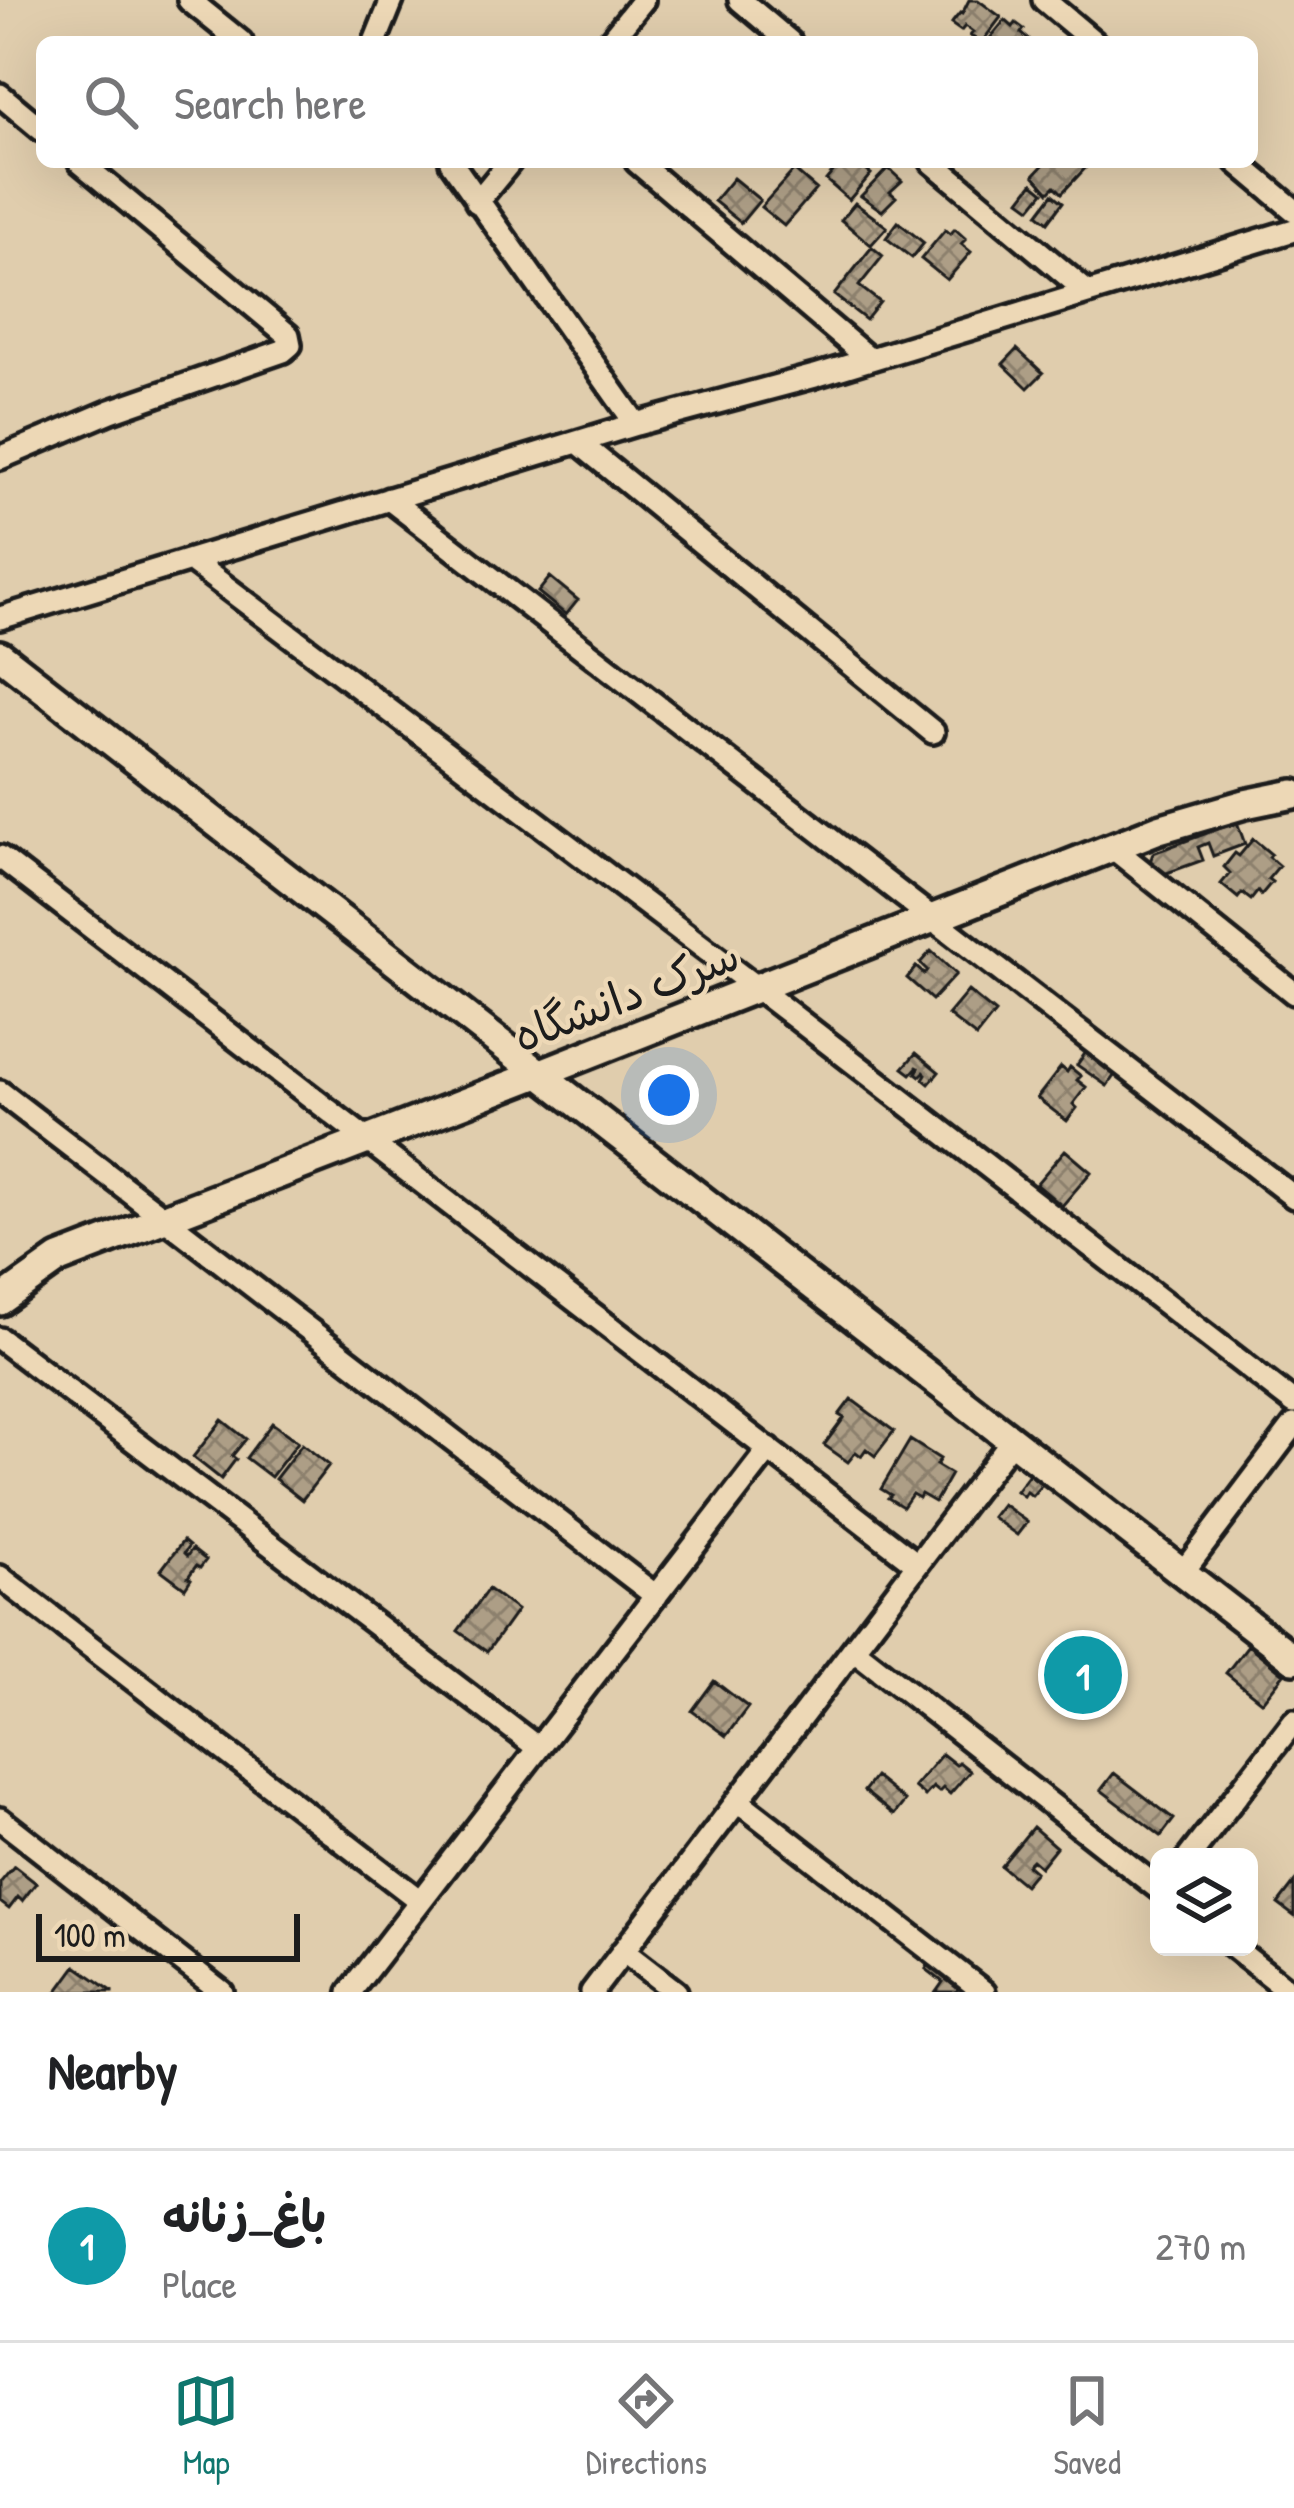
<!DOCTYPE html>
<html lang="en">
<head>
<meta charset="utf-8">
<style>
	body { margin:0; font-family:"Patrick Hand","Playpen Sans Arabic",sans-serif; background:#f6f6f6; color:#202124 }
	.controls { position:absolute; right:36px; bottom:36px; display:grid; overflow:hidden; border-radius:18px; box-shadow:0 12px 48px #0002 }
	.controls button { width:108px; height:108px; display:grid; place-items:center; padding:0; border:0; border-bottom:3px solid #e0e0e0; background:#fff; color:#202124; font:60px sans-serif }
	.scale { position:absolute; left:36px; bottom:30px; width:264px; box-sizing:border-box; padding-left:12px; border:6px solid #1c1c1c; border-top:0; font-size:33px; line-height:42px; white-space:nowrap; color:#1c1c1c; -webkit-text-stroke:9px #edd8b6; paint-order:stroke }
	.you { position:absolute; left:669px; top:1095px; width:42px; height:42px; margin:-30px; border:9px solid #fff; border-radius:50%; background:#1a73e8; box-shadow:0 0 0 18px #1a73e833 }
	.badge { display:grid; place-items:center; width:78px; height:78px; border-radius:50%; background:#0f766e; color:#fff; font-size:39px; font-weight:700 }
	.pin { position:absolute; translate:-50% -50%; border:6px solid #fff; box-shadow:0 3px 12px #0006 }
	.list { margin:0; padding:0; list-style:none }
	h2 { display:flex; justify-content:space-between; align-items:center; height:156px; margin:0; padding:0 48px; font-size:51px }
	h2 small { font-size:39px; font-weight:400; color:#757577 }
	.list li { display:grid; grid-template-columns:78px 1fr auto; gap:36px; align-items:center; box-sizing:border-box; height:192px; padding:0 48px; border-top:3px solid #e0e0e0 }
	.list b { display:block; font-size:45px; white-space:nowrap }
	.list p { margin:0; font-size:39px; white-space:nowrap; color:#757577 }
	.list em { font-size:39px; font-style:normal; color:#757577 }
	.icon { flex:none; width:66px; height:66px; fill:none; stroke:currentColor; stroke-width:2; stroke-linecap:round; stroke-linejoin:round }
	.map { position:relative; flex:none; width:1294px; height:1992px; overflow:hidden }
	.search { position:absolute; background:#fff; box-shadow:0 12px 48px #0002; left:36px; right:36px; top:36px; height:132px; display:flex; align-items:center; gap:30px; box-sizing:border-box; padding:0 42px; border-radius:18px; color:#757577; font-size:45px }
	.sheet { height:348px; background:#fff }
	nav { display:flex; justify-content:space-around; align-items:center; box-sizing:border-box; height:168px; border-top:3px solid #e0e0e0; background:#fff; font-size:33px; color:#757577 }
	nav a { display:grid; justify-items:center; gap:6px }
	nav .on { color:#0f766e }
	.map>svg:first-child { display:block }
</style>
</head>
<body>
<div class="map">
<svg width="1294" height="1992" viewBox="0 0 1294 1992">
	<defs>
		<pattern id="building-cross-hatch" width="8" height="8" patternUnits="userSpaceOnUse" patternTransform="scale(3)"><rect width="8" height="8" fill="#ad9e86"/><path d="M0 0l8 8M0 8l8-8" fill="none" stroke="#8c806d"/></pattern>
	</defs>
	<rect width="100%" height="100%" fill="#e0cdad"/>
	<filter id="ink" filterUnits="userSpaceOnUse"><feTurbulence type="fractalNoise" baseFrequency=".00833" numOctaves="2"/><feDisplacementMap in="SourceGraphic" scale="24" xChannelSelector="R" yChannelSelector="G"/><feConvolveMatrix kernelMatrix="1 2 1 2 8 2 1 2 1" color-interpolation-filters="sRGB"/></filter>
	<g filter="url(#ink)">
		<!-- building -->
		<path fill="url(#building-cross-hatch)" stroke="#1c1c1c" stroke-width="3" d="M969,0H978L1001,17L982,42L970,36L973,32L965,26L961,31L951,24L960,13L962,14Z
			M1005,20L1013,27L1016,23L1024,29L1021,33L1032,42H987Z
			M841,162H856L871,174L849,200L826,180Z
			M1046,162H1091L1062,193L1055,186L1049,192L1034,175Z
			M888,168L902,181L890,192L896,197L882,211L861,196Z
			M794,170L816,189L784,226L761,207Z
			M733,178L760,200L741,223L714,201Z
			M1033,183L1044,192L1031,208L1020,200Z
			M1053,194L1063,202L1048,222L1038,214Z
			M855,203L887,227L871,245L841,220Z
			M898,222L924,243L912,258L886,238Z
			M955,229L966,239L961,244L971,252L947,280L921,259L945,230L950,234Z
			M872,247L883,256L859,286L880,302L866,320L834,295Z
			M1017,349L1043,373L1028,388L1003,364Z
			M550,577L578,600L566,615L538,592Z
			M1237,822L1245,844L1213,856L1208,843L1198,847L1203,860L1164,874L1149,865L1153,853Z
			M1253,839L1271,854L1269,857L1279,866L1268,879L1272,882L1261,895L1258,891L1251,900L1242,893L1238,898L1221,884L1230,873L1224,867L1235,853L1239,856Z
			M931,951L956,974L932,1000L907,978L916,967L924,974L927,970L920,963Z
			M968,991L995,1013L976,1037L948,1015Z
			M1086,1052L1116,1073L1107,1086L1077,1065Z
			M916,1053L939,1072L929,1084L923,1079L926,1074L924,1072L920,1076L916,1073L919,1068L917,1067L911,1074L903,1068Z
			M1061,1067L1067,1072L1070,1067L1081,1076L1077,1080L1086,1087L1073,1104L1077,1108L1067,1121L1037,1098Z
			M1065,1150L1091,1172L1062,1206L1036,1184Z
			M851,1399L894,1431L875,1456L866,1449L861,1456L856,1452L848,1462L824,1445L844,1418L839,1415Z
			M222,1420L246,1439L232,1456L236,1459L221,1479L193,1457Z
			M272,1423L298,1442L271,1477L246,1458Z
			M910,1440L940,1459L936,1465L951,1474L935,1502L921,1494L919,1498L912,1494L903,1507L888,1498L891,1495L881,1489Z
			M302,1444L329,1465L302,1500L275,1479Z
			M1032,1470L1045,1481L1032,1496L1026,1491L1023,1496L1016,1491Z
			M1002,1504L1027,1522L1017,1535L992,1517Z
			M183,1541L189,1546L184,1553L187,1556L192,1549L206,1560L200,1568L196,1566L188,1577L191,1579L185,1588L161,1570Z
			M488,1589L517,1610L487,1652L458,1631Z
			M1248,1645L1284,1674L1262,1702L1226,1673Z
			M714,1681L748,1707L726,1736L692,1711Z
			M942,1754L956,1765L959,1762L970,1771L950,1794L943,1788L939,1792L933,1787L925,1796L914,1787Z
			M1114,1773L1174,1819L1161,1836L1101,1790Z
			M875,1777L905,1801L894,1815L864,1791Z
			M1033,1827L1056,1847L1040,1867L1032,1860L1027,1865L1035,1872L1024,1885L1001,1866Z
			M14,1866L36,1883L22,1901L18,1897L9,1909L0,1902V1883Z
			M1294,1883V1916L1278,1904Z
			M934,1958L964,1981L956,1992H936L943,1982L926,1969Z
			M76,1966L112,1991V1992H57Z"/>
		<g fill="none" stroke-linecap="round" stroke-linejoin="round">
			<!-- street casing -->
			<g stroke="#1c1c1c" stroke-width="30">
				<path id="street" d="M189,0L241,42
					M740,0L790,42
					M1044,0L1094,42
					M375,42L392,0
					M609,42L643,0
					M0,95L42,130
					M451,162L636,424
					M637,162L869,359
					M932,162L1087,292
					M1237,162L1294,210
					M477,202L510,162
					M578,442L933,732
					M0,458L111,411L283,351L290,345L288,335L80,162
					M389,499L1294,1197
					M190,560L757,988L1294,1403
					M0,618L636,424L815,376L1294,230
					M1113,848L1294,993
					M0,857L917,1564
					M0,1092L656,1596
					M0,1339L538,1748
					M1183,1572L1294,1425
					M0,1577L420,1901
					M853,1649L1159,1889
					M738,1801L984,1992
					M0,1819L222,1992
					M1189,1857L1294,1721
					M1233,1947L1290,1992
					M623,1951L676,1992
					M350,1992L769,1449
					M592,1992L1013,1439"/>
			</g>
			<!-- secondary casing -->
			<g stroke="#1c1c1c" stroke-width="36">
				<path id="secondary" d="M0,655L1294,1659
					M0,1301L59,1259L541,1073L1159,829L1245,804L1294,794"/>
			</g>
			<!-- street -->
			<use href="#street" stroke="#edd8b6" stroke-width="21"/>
			<!-- secondary -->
			<use href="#secondary" stroke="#edd8b6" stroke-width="27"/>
		</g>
	</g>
	<g text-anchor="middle" stroke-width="9" stroke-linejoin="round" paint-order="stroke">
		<!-- street labels -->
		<g font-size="45" fill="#1c1c1c" stroke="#edd8b6">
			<text transform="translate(626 995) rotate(-21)" y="16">سرک دانشگاه</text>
		</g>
	</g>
</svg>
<div class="controls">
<button><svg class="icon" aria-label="layers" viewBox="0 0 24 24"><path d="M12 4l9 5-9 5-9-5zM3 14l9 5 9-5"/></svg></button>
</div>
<div class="scale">100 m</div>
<div class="you"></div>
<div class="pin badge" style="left:1083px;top:1675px;background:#0f9aa8">1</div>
<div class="search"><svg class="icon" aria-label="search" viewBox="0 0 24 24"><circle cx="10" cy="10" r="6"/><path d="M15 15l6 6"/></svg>Search here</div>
</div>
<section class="sheet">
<h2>Nearby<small></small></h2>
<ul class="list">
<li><span class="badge" style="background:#0f9aa8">1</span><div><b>باغ_زنانه</b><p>Place</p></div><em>270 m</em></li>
</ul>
</section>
<nav>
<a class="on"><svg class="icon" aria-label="map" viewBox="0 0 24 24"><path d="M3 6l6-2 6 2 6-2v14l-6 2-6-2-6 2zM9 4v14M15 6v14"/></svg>Map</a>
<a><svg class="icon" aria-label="directions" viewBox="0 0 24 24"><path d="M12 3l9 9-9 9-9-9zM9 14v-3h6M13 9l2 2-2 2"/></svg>Directions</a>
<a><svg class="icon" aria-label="saved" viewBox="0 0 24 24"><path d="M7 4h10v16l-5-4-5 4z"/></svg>Saved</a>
</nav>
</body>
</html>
